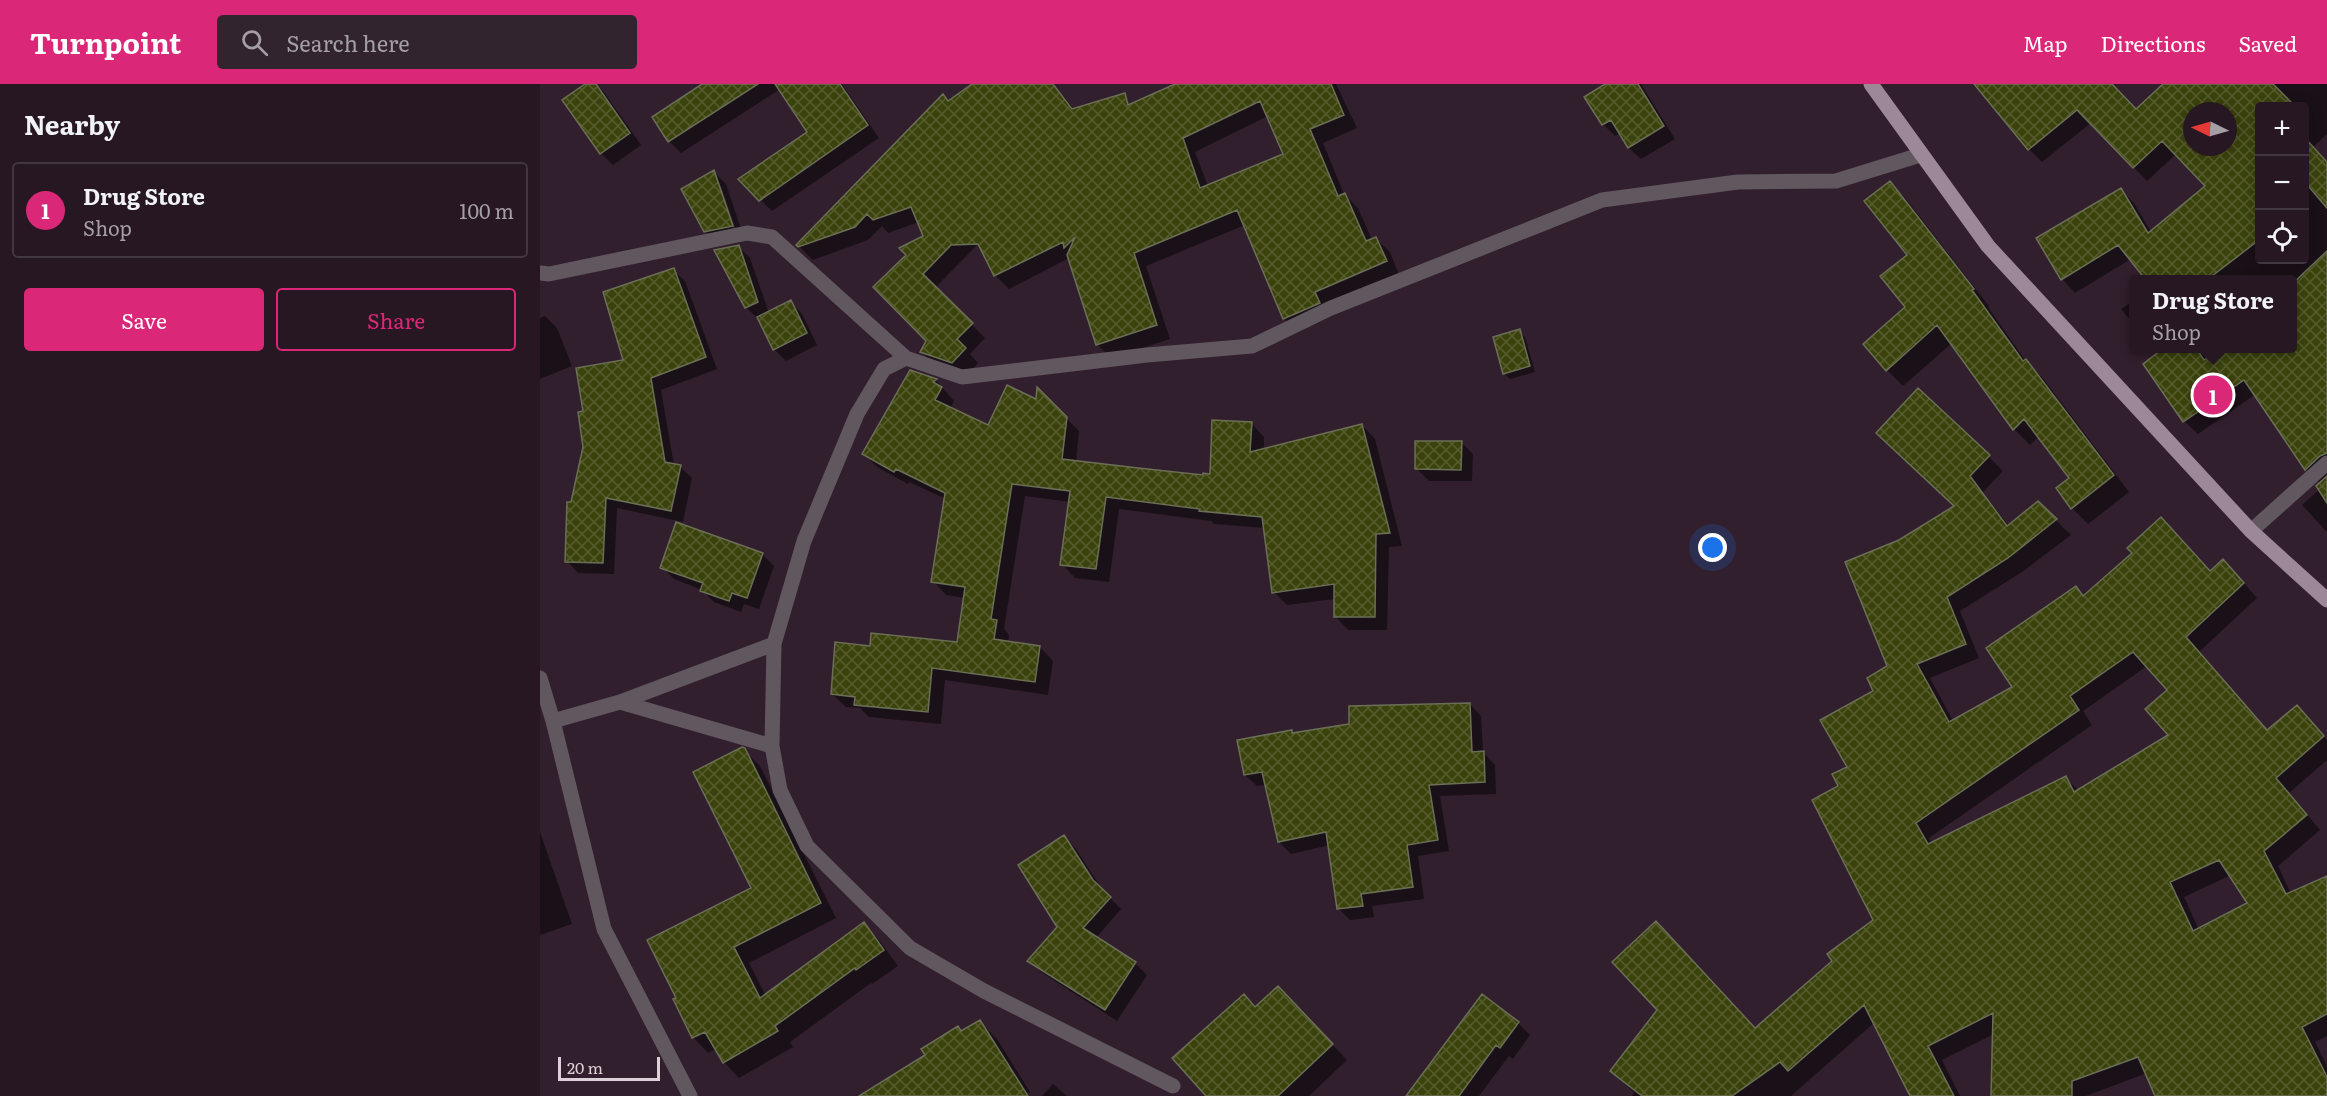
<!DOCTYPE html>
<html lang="en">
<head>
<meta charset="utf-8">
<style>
	body { margin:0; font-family:Literata,serif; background:#32242f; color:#f1f3f6 }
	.controls { position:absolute; right:18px; top:18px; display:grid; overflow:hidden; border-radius:6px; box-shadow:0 3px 15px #0003 }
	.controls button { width:54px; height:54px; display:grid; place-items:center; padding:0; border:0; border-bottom:2px solid #423640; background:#261722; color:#f1f3f6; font:30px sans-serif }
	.compass { position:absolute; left:1643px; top:18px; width:54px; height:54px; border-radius:50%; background:#261722; box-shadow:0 3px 15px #0003; rotate:275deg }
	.scale { position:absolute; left:18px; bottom:15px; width:102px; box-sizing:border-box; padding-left:6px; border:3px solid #ddd0d9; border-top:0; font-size:16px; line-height:21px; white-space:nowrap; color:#ddd0d9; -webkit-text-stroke:4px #321f2d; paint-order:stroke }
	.you { position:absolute; left:1173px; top:464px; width:21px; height:21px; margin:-15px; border:4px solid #fff; border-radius:50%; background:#1a73e8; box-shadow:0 0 0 9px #1a73e833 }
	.badge { display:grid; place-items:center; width:39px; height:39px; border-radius:50%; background:#db2777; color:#fff; font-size:20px; font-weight:700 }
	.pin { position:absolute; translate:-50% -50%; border:3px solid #fff; box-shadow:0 2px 6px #0006 }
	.popup { position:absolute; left:1589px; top:191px; width:168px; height:78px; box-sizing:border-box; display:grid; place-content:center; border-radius:6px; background:#261722; filter:drop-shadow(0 2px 4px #0005); font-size:20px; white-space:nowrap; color:#a49fa5 }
	.popup b { font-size:22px; color:#f1f3f6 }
	.popup::after { content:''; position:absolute; left:50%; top:100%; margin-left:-12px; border:12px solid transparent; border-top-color:#261722 }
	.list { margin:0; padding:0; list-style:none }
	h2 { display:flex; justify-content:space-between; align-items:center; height:78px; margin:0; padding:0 24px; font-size:26px }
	h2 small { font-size:20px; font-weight:400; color:#a49fa5 }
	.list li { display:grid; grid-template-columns:39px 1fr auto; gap:18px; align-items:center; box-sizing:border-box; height:96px; margin:0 12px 12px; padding:0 12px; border:2px solid #423640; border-radius:6px }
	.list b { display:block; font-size:22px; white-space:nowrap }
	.list p { margin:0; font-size:20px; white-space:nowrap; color:#a49fa5 }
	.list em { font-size:20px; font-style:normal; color:#a49fa5 }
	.actions { display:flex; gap:12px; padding:18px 24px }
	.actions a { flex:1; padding:14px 0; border:2px solid #db2777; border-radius:6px; text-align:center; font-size:21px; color:#db2777 }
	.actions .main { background:#db2777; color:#fff }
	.icon { flex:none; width:33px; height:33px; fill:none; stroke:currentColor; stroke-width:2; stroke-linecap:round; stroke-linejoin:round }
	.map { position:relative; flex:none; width:1787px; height:1012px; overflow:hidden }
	header { display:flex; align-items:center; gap:36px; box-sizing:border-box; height:84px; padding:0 30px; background:#db2777; color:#fff }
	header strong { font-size:28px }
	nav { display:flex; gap:33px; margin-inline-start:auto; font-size:21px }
	.search { width:420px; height:54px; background:#32242f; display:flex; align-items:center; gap:15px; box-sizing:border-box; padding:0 21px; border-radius:6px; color:#a49fa5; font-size:22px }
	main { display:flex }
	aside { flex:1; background:#261722 }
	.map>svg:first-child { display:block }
</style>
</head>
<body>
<header>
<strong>Turnpoint</strong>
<div class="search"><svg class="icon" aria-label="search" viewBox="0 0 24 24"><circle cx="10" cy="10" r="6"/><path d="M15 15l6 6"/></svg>Search here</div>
<nav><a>Map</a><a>Directions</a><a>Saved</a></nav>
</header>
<main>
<aside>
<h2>Nearby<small></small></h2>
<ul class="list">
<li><span class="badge">1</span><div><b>Drug Store</b><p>Shop</p></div><em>100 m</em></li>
</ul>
<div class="actions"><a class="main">Save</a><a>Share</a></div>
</aside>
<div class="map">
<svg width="1787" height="1012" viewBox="0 0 1787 1012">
	<defs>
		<pattern id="building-cross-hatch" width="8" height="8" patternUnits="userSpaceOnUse" patternTransform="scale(1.5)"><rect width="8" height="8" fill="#3b430c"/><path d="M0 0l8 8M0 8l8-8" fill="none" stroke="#575d2f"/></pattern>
	</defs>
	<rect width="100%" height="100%" fill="#321f2d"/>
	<!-- shadow -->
	<path fill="#0007" fill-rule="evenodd" d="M48,0H56L64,8L101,61L73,81L61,69L24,17Z
		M165,0H248L141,69L129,57L114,33Z
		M259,0H302L339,54L232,127L201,96L269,48Z
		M434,0H514L554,51L672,0H796L817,44L783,59L804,110L818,124L832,156L836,155L850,168L859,191L788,222L792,232L757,248L744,234L705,141L606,182L630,255L571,274L557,260L529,174L469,205L455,191L439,159L395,204L445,254L430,270L438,279L426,292L395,281L382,268L388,257L335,203L385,153L379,138L348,149L342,142L328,156L273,176L258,161L403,12L410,18ZM728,32L745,71L668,102L655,68Z
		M1068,0H1101L1135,55L1101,75L1089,64L1080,49L1075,52L1063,40Z
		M1437,0H1571L1597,27L1625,0H1787V50L1773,63L1787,78V448L1762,421L1780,405L1781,400L1766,385L1716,310L1658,350L1644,337L1617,272L1611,264H1659L1667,276L1752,264V196H1607L1591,175L1535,209L1522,195L1581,106L1594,119L1611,148L1667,102L1636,70L1607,97L1551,39L1502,78L1489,65ZM1720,22H1764V176H1720ZM1652,27H1688V63H1652Z
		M174,88L186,100L204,154L177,159L165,147ZM178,102H181L197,149L194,150Z
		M1350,99L1366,115L1449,222L1448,223L1487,279L1502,293L1589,408L1548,440L1532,424L1531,394L1499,352L1490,361L1474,345L1412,259L1363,302L1347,286L1367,223L1369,171Z
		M198,162L210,174L229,229L251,218L262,230L277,261L246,277L234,265L220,234L218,235L206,223Z
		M133,186L145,197L177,285L121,306L134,381L140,383L152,394L143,438L77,424L74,490L38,489L27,477L32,419L44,363V328L85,277Z
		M1594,216V241L1581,225Z
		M5,232L17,244L32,282L0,295V234Z
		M979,247L985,253L995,288L970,295L964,289Z
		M371,287L396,296L414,317L410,325L449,343L497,317L498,306L539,347L536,378L664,393L671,392L711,339L724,353V366L822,341L835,355L862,462L849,463L847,546H808L795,532V515L747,521L734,508L725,444L674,440L671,437L579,425L569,498L535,494L522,480L530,418L485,412L464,545L469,551L468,559L500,563L513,577L508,611L405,596L401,640L329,633L320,624L306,623L292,610L418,559L425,514L406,511L393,497L406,415L369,398L368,400L337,383L324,370Z
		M921,358L933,370L932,397H889L877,385Z
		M1353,363L1448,372L1463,387L1443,408L1469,442L1498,419L1531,451L1482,488L1420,527L1439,574L1390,594L1413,637L1475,604L1536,504L1544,512L1671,488L1697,491L1717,514L1659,568L1728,648L1757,623L1787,656V676L1749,709L1780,746L1738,782L1751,810L1787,794V952L1775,958L1787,982V1012H1617L1607,989L1546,1012H1453L1454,950L1402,976L1420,1012H1368L1369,1005L1335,938L1251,1012H1092L1094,1008L1072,987L1215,946L1294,877L1335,836L1300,703L1335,607L1349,582L1360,458L1416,422ZM1607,582L1629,606L1630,652L1539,707L1526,694L1393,760L1389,754L1552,641L1543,627ZM1691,791L1709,820L1659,846L1644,813Z
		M222,470L234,482L219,525L204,520L201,528L174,518L162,506L134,495L122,483Z
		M930,620L941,632L943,668L955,681L956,710L900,712L909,767L878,772L884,815L832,822L834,833L810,836L798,824L790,761L751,770L739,758L726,701L717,702L705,691L753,650Z
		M204,666L220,682L296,834L209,879L226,912L324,840L339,856L358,882L332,900L331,899L250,958L253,963L199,994L184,978L176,965L168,969L153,953L213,805Z
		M0,748L32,840L0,851Z
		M524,753L536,765L563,807L581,825L556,854L595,879L607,891L577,937L501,888L489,877L519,843Z
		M753,919L807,976L769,1012H668L716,925Z
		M440,938L457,955L490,1008L484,1012H351L422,948Z
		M978,939L990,951L973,975L969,972L939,1012H869Z
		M513,1000L527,1012H502Z"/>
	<!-- building -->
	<path fill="url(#building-cross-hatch)" stroke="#6a6f56" stroke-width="1.5" fill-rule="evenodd" d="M45,0H56L90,49L60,70L22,16Z
		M162,0H218L128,58L112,33Z
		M235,0H300L328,41L219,117L198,95L267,48Z
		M432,0H513L532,25L585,9L588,21L635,0H791L804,31L770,45L798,112L805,109L826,157L836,153L847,177L775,208L780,219L743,235L697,126L594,169L617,241L556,261L527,171L535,153L524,164L523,158L454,192L438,160L411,161L383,190L433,239L417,255L426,264L412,279L380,268L386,257L333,203L366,171L359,164L383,152L371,123L333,136L327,130L315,143L258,163L256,161L403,10L408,17ZM720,17L743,70L660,104L643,54Z
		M1065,0H1098L1124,42L1088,64L1071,36L1062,41L1044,13Z
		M1434,0H1572L1596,25L1623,0H1733L1755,22H1719V156L1668,195H1605L1578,161L1521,196L1496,154L1581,104L1608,149L1665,102L1622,57L1593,84L1537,26L1488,66ZM1652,27H1688V63H1652Z
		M1764,53L1787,78V124L1769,103L1764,107Z
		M174,86L193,142L164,148L141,105Z
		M1350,97L1434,205L1432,206L1483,277L1486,275L1574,391L1531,425L1516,404L1529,394L1484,335L1473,346L1397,241L1346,287L1323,260L1365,223L1340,192L1367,171L1324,117Z
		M199,161L218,218L205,224L174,166Z
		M1787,167V369L1780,372L1765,386L1704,296L1643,338L1603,280L1624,264H1656L1664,276L1681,264H1752V200Z
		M134,184L166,273L111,294L125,378L141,381L131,427L66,414L63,479L25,478L27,418H31L43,363L38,328L43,327L36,284L83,276L63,208Z
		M251,216L267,249L233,266L217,233Z
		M980,245L990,282L963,290L953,253Z
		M370,286L397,295L393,298L402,303L395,316L448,341L467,301L496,315L497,303L527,333L522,375L598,384L663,391V389L670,390L672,336L712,338L710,368L822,340L850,449L836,450L835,533H794V500L732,509L722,433L659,427L660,425L566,413L556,485L520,481L530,407L472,400L451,535L457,536L454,555L500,562L495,598L392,584L388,628L314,621L315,613L291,610L295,558L330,562L331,549L417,558L425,503L391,498L405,409L356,385L354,388L322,370Z
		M1378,304L1450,371L1430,392L1467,442L1498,417L1517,435L1468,474L1407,513L1426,560L1377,580L1409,638L1472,603L1446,564L1536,502L1543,512L1592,469L1587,464L1621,433L1670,487L1683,475L1704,499L1646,553L1727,646L1757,621L1784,652L1736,694L1767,731L1724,767L1746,810L1787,792V930L1762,943L1787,993V1012H1615L1598,973L1532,997V1012H1451L1453,929L1388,962L1414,1012H1370L1324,921L1248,987L1240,978L1192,1012H1102L1070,987L1117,926L1072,878L1116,837L1215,944L1292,877L1287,870L1333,836L1272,716L1298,702L1292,690L1307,683L1280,636L1333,607L1327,594L1347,582L1305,478L1359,456L1414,422L1336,349ZM1593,568L1627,606L1605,625L1628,651L1534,708L1526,692L1388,760L1376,739L1539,626L1530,612ZM1679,776L1707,819L1653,847L1630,798Z
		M875,357H922L921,386L875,385Z
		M1787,392V419L1776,402Z
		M136,438L223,469L207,514L192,509L189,517L160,507L163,499L120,484Z
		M930,619L932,668L944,667L945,698L889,701L898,756L867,761L873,803L821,810L823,822L797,825L786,748L738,758L722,688L704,691L697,656L752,646V649L809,640V622Z
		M202,663L205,664L281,819L194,863L220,914L324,838L344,866L316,886L315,884L235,942L238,947L183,979L165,948L152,954L133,915L136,914L107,856L211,804L153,688Z
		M524,751L553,796L571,813L543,844L596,878L565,926L487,877L517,843L478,781Z
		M738,902L793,960L738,1012H666L632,974L704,910L715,923Z
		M942,910L979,938L960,964L956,961L919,1012H866Z
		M440,936L488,1012H319L385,971L381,965L418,942L421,947Z"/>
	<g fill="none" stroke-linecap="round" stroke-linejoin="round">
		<!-- minor -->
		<path stroke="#61575f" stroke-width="15" d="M0,189L9,190L207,149L232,153L366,274L422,293L607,271L712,262L791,224L1062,116L1198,98L1296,97L1380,71
			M366,274L344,285L317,330L264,457L234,560L232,662L240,706L267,762L370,864L444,907L633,1002
			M1711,447L1787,379
			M0,594L13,637L64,845L150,1012
			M80,618L232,662
			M13,637L80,618L234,560"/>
		<!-- major -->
		<path stroke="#9c8897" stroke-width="15" d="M1331,0L1448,162L1711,447L1787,516"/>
	</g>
</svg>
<div class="controls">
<button>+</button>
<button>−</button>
<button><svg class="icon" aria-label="locate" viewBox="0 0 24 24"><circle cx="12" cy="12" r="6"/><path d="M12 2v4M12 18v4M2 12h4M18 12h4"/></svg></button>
</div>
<svg class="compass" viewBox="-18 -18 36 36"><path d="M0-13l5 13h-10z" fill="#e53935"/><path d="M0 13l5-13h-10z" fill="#a49fa5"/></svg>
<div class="scale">20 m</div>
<div class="you"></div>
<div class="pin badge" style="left:1673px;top:311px">1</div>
<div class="popup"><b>Drug Store</b>Shop</div>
</div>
</main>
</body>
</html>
